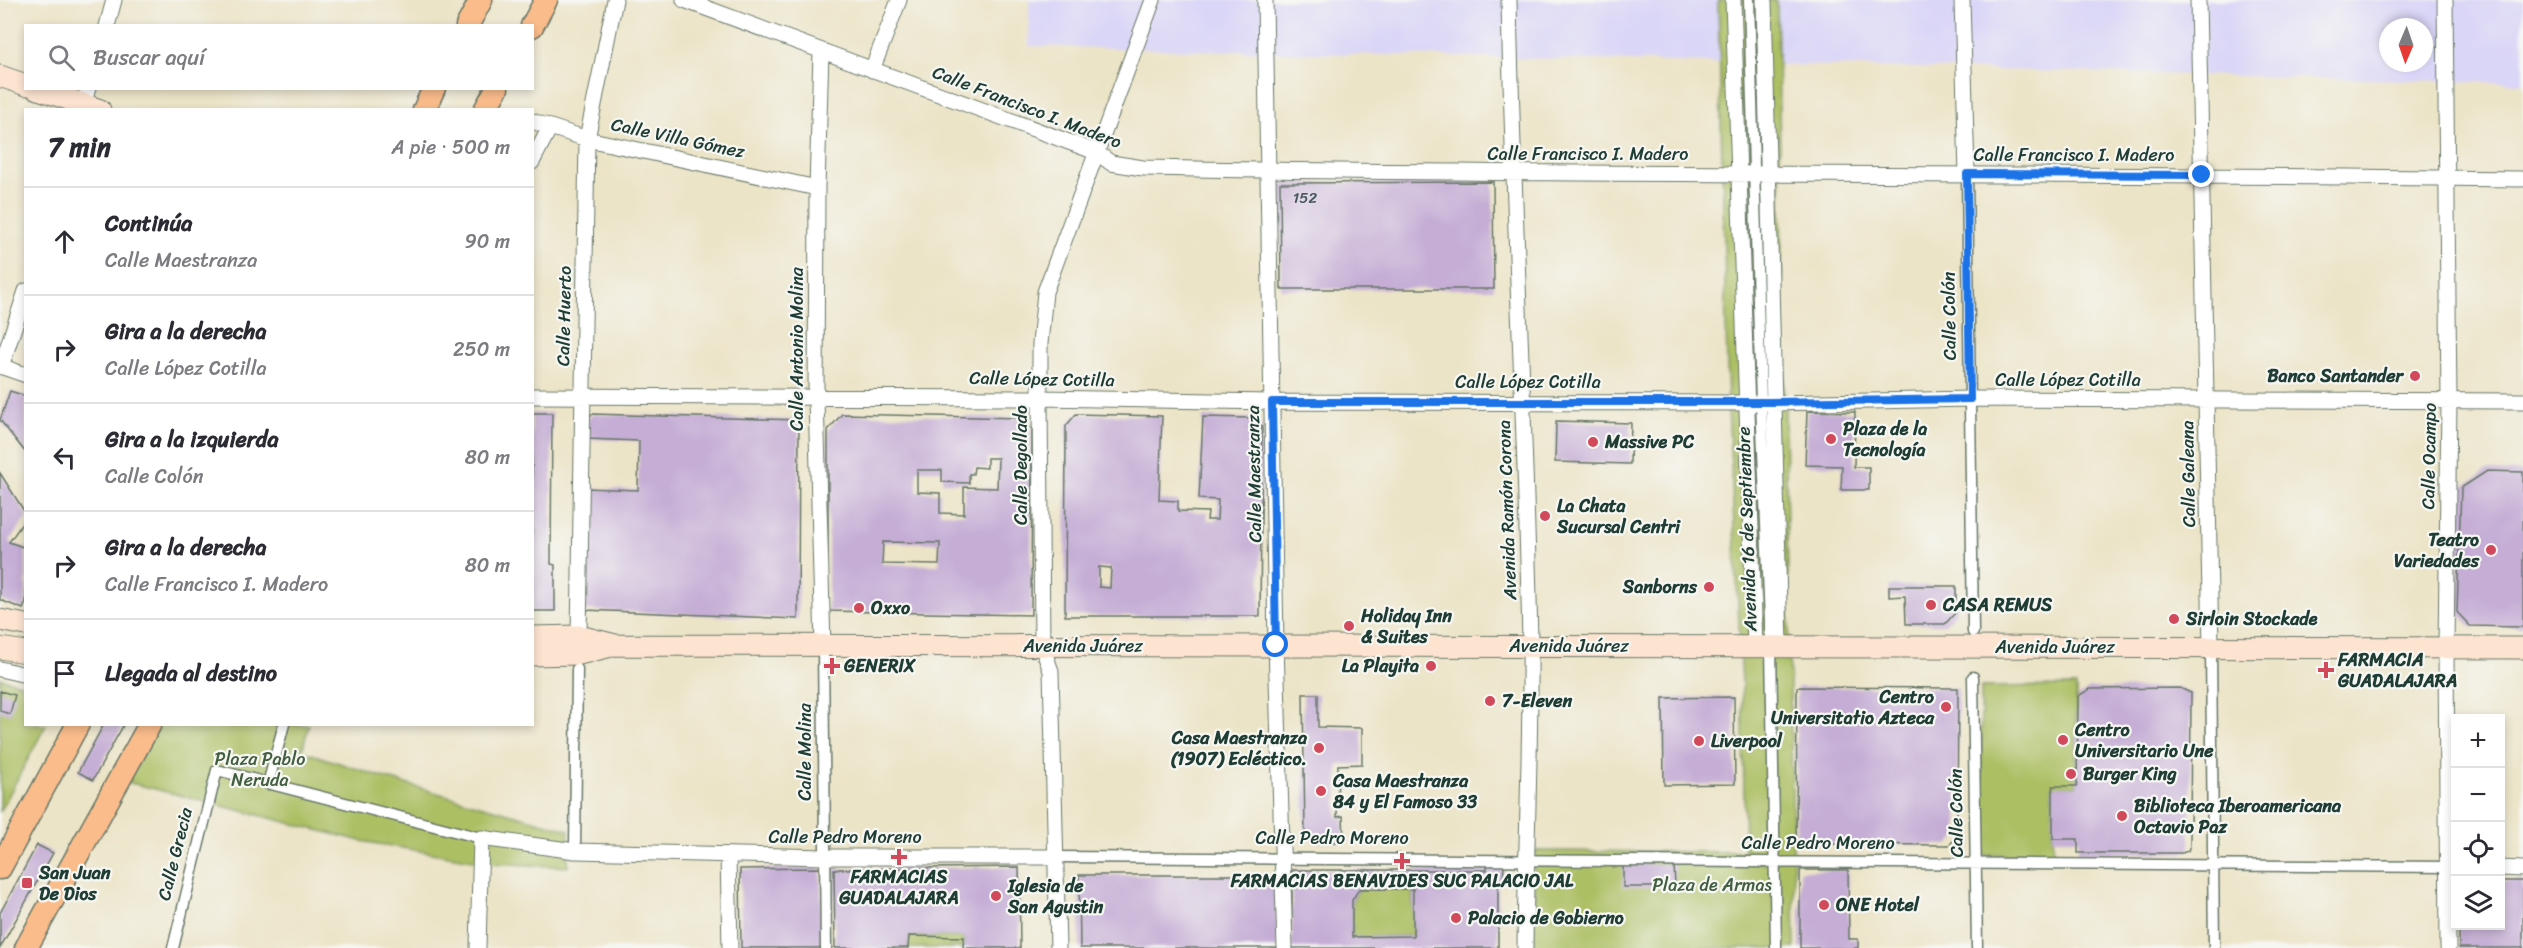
<!DOCTYPE html>
<html lang="es">
<head>
<meta charset="utf-8">
<style>
	body { margin:0; font-family:Sriracha,sans-serif; background:#f7f7f7; color:#2b2b33 }
	.controls { position:absolute; right:18px; bottom:18px; display:grid; overflow:hidden; border-radius:0px; box-shadow:0 3px 9px #0003 }
	.controls button { width:54px; height:54px; display:grid; place-items:center; padding:0; border:0; border-bottom:2px solid #e1e1e2; background:#fff; color:#2b2b33; font:30px sans-serif }
	.compass { position:absolute; left:2379px; top:18px; width:54px; height:54px; border-radius:50%; background:#fff; box-shadow:0 3px 9px #0003; rotate:182deg }
	.stop { position:absolute; width:18px; height:18px; margin:-14px; border:4px solid #1a73e8; border-radius:50%; background:#fff }
	.stop.end { background:#1a73e8; border-color:#fff; box-shadow:0 2px 6px #0008 }
	.list { margin:0; padding:0; list-style:none }
	h2 { display:flex; justify-content:space-between; align-items:center; height:78px; margin:0; padding:0 24px; font-size:26px }
	h2 small { font-size:20px; font-weight:400; color:#7c7c81 }
	.list li { display:grid; grid-template-columns:39px 1fr auto; gap:18px; align-items:center; box-sizing:border-box; height:108px; padding:0 24px; border-top:2px solid #e1e1e2 }
	.list b { display:block; font-size:22px; white-space:nowrap }
	.list p { margin:0; font-size:20px; white-space:nowrap; color:#7c7c81 }
	.list em { font-size:20px; font-style:normal; color:#7c7c81 }
	.icon { flex:none; width:33px; height:33px; fill:none; stroke:currentColor; stroke-width:2; stroke-linecap:round; stroke-linejoin:round }
	.map { position:relative; flex:none; width:2523px; height:948px; overflow:hidden }
	.search { position:absolute; background:#fff; box-shadow:0 3px 9px #0003; left:24px; top:24px; width:510px; height:66px; display:flex; align-items:center; gap:15px; box-sizing:border-box; padding:0 21px; border-radius:0px; color:#7c7c81; font-size:22px }
	.panel { position:absolute; background:#fff; box-shadow:0 3px 9px #0003; left:24px; top:108px; width:510px; height:618px; border-radius:0px }
	.map>svg:first-child { display:block }
</style>
</head>
<body>
<div class="map">
<svg width="2523" height="948" viewBox="0 0 2523 948">
	<rect width="100%" height="100%" fill="#f6f6f2"/>
	<filter id="ink" filterUnits="userSpaceOnUse"><feTurbulence type="fractalNoise" baseFrequency=".0167" numOctaves="2"/><feDisplacementMap in="SourceGraphic" scale="12" xChannelSelector="R" yChannelSelector="G"/><feConvolveMatrix kernelMatrix="1 2 1 2 8 2 1 2 1" color-interpolation-filters="sRGB"/></filter>
	<filter id="wash" filterUnits="userSpaceOnUse"><feTurbulence type="fractalNoise" baseFrequency=".008" numOctaves="4" result="noise"/><feDisplacementMap in="SourceGraphic" scale="24" xChannelSelector="R" yChannelSelector="G"/><feGaussianBlur stdDeviation="1.35" result="paint"/><feColorMatrix in="noise" values="0 0 0 0 0 0 0 0 0 0 0 0 0 0 0 0 0 1.4 0 .05"/><feComposite in="paint" operator="in"/></filter>
	<g filter="url(#wash)">
		<rect width="100%" height="100%" fill="#ece4c7"/>
		<!-- built -->
		<path fill="#dad6f7" fill-rule="evenodd" d="M1029,0H2523V83L1029,46ZM2388,27H2424V63H2388Z"/>
		<!-- green -->
		<path fill="#acbf63" stroke="#667e4c" stroke-width="1.5" d="M1718,0H1777L1795,948H1534V851L1745,852L1742,683L1728,408Z
			M0,678L25,685L26,724L46,725L0,812Z
			M2076,686L2077,786L2053,787V855H1982L1981,687Z
			M158,725H309L302,751L395,781L569,830L568,867L490,863L361,841L127,782Z
			M1359,889H1413V936L1352,937V900Z
			M909,936L964,937L963,948H908Z"/>
		<g id="blocks">
			<!-- building -->
			<path fill="#c5add5" fill-rule="evenodd" d="M1493,182L1494,289H1281L1280,183Z
				M10,391L26,396V453L0,420Z
				M1807,411L1855,412L1854,467H1869V490H1841L1842,466L1805,465Z
				M532,413H552L551,564L555,565V611H532Z
				M592,414L799,420L798,619L585,610L586,488L638,490L639,441L587,439V420Z
				M842,414L1021,418L1032,429L1031,615L828,611V430ZM987,458H998L997,488L964,487V514L940,513V493L917,492V470H942V482L969,483V474H973L974,467L987,468ZM883,542L940,543L939,565L882,564Z
				M1076,414L1162,416L1159,500L1178,501V511L1208,512L1207,520H1217L1218,500L1199,499L1203,417L1253,418L1262,426L1260,616H1065L1066,426ZM1099,567L1111,568L1110,588L1099,587Z
				M1556,421L1631,423L1630,464L1555,462Z
				M2487,471L2523,472V627L2470,626L2457,612L2461,488Z
				M0,473L26,514V518L9,542L26,548V602L23,609L0,600Z
				M1889,586H1956V612L1945,624H1906L1905,596L1889,597Z
				M1797,687L1958,688L1957,837L1949,845L1796,844Z
				M2180,688L2191,693L2190,845L2188,851L2182,853H2078V839H2053V786H2077L2078,696L2090,689Z
				M0,691L15,695L10,714L0,711Z
				M1303,694H1318V727L1362,728V764L1338,765L1337,817L1343,816L1344,842H1315L1305,833Z
				M1734,697L1735,784L1664,785L1663,698Z
				M104,724H124L93,780L78,772Z
				M37,845L53,853L0,948V913Z
				M1623,864H1674L1675,887H1623Z
				M1487,865H1504L1503,882H1498V948H1292V870H1487ZM1359,889H1413V936L1352,937V900Z
				M1019,867L1020,948H963L964,937L909,936L908,948H835L834,869Z
				M821,868L822,948H741L740,869Z
				M1800,870H1848L1849,939H1858V948H1800Z
				M1079,875H1268L1276,887L1278,948H1080Z
				M2500,881H2523V948H2459V926H2500Z"/>
		</g>
	</g>
	<g filter="url(#ink)">
		<use href="#blocks" fill-opacity="0" stroke="#677767" stroke-width="1.5"/>
		<g fill="none" stroke-linecap="round" stroke-linejoin="round">
			<!-- pedestrian casing -->
			<g stroke="#677767" stroke-width="13">
				<path id="pedestrian" d="M1749,0L1761,402L1771,646L1776,948
					M1967,174L1973,632
					M823,646L826,948
					M2211,647L2214,948
					M1973,677L1977,948
					M268,784L284,724
					M575,851L577,669
					M1056,857L2447,867
					M173,948L217,770L481,838"/>
			</g>
			<!-- minor casing -->
			<g stroke="#677767" stroke-width="17">
				<path id="minor" d="M684,0L1096,152L1111,163L1143,168C1603,177 2063,172 2523,179
					M1265,0L1276,645L1285,948
					M1509,0C1513,214 1526,429 1530,643C1531,745 1526,846 1525,948
					M1733,0L1755,646
					M1764,0L1780,646
					M1962,0L1967,174
					M2198,0L2211,647
					M2445,0L2449,401L2446,648L2448,948
					M107,26L114,0
					M821,52L817,188L816,398L823,646
					M872,70L899,0
					M82,110L88,88
					M532,121L587,139L817,188
					M532,162L550,127
					M0,366L26,375
					M1,367L26,291
					M532,396L1040,398L1272,402L1770,403L1970,399L2523,401
					M579,636L587,139L615,0
					M0,669L26,675
					M728,855L730,948
					M2500,868L2523,869
					M478,948L481,838L575,851L826,857H1056
					M1058,948L1051,671L1042,646L1040,398V344L1045,292L1153,0"/>
			</g>
			<!-- secondary casing -->
			<g stroke="#677767" stroke-width="23">
				<path id="secondary" d="M0,76L26,85
					M36,88L100,110
					M0,620L26,625
					M532,637L579,636L615,645L2523,648
					M0,648L26,652
					M532,655L579,654L615,645"/>
			</g>
			<!-- primary casing -->
			<g stroke="#677767" stroke-width="25">
				<path id="primary" d="M467,26L481,0
					M532,26L546,0
					M424,110L434,88
					M485,110L497,88
					M0,868L78,724
					M26,948L150,724"/>
			</g>
			<!-- pedestrian -->
			<use href="#pedestrian" stroke="#fff" stroke-width="10"/>
			<!-- minor -->
			<use href="#minor" stroke="#fff" stroke-width="15"/>
			<!-- secondary -->
			<use href="#secondary" stroke="#fde4d1" stroke-width="21"/>
			<!-- primary -->
			<use href="#primary" stroke="#fabc8b" stroke-width="22"/>
		</g>
	</g>
	<g fill="none" stroke-linecap="round" stroke-linejoin="round" filter="url(#ink)">
		<!-- route -->
		<path stroke="#1a73e8" stroke-width="8" d="M1276,645L1272,402H1770L1970,399L1967,174L2202,175"/>
	</g>
	<!-- markers -->
	<g fill="#d1495b" stroke="#f6f6f2" stroke-width="2">
		<circle cx="2415" cy="376" r="6"/>
		<circle cx="1831" cy="439" r="6"/>
		<circle cx="1593" cy="442" r="6"/>
		<circle cx="1545" cy="516" r="6"/>
		<circle cx="2491" cy="550" r="6"/>
		<circle cx="1709" cy="587" r="6"/>
		<circle cx="1931" cy="605" r="6"/>
		<circle cx="859" cy="608" r="6"/>
		<circle cx="2174" cy="619" r="6"/>
		<circle cx="1349" cy="626" r="6"/>
		<path d="M829 657h6v6h6v6h-6v6h-6v-6h-6v-6h6z"/>
		<circle cx="1431" cy="666" r="6"/>
		<path d="M2323 661h6v6h6v6h-6v6h-6v-6h-6v-6h6z"/>
		<circle cx="1490" cy="701" r="6"/>
		<circle cx="1946" cy="707" r="6"/>
		<circle cx="2063" cy="740" r="6"/>
		<circle cx="1699" cy="741" r="6"/>
		<circle cx="1319" cy="748" r="6"/>
		<circle cx="2071" cy="774" r="6"/>
		<circle cx="1321" cy="791" r="6"/>
		<circle cx="2122" cy="816" r="6"/>
		<path d="M896 848h6v6h6v6h-6v6h-6v-6h-6v-6h6z"/>
		<path d="M1399 852h6v6h6v6h-6v6h-6v-6h-6v-6h6z"/>
		<rect x="21" y="877" width="12" height="12" rx="3"/>
		<circle cx="996" cy="896" r="6"/>
		<circle cx="1824" cy="905" r="6"/>
		<circle cx="1456" cy="918" r="6"/>
	</g>
	<g text-anchor="middle" stroke-width="4.5" stroke-linejoin="round" paint-order="stroke">
		<!-- number labels -->
		<g font-size="15" fill="#48595c">
			<text x="1305" y="203">152</text>
		</g>
		<!-- street labels -->
		<g font-size="18" fill="#1f3d34" stroke="#f6f6f2">
			<text transform="translate(1027 107) rotate(21)" y="6">Calle Francisco I. Madero</text>
			<text transform="translate(678 138) rotate(12)" y="6">Calle Villa Gómez</text>
			<text x="1588" y="160">Calle Francisco I. Madero</text>
			<text x="2074" y="161">Calle Francisco I. Madero</text>
			<text transform="translate(564 316) rotate(-89)" y="6">Calle Huerto</text>
			<text transform="translate(1949 316) rotate(-91)" y="6">Calle Colón</text>
			<text transform="translate(797 349) rotate(-90)" y="6">Calle Antonio Molina</text>
			<text transform="translate(1042 379) rotate(1)" y="6">Calle López Cotilla</text>
			<text x="2068" y="386">Calle López Cotilla</text>
			<text x="1528" y="388">Calle López Cotilla</text>
			<text transform="translate(2429 456) rotate(-89)" y="6">Calle Ocampo</text>
			<text transform="translate(1021 465) rotate(-90)" y="6">Calle Degollado</text>
			<text transform="translate(1254 474) rotate(-91)" y="6">Calle Maestranza</text>
			<text transform="translate(2188 474) rotate(-91)" y="6">Calle Galeana</text>
			<text transform="translate(1507 510) rotate(-92)" y="6">Avenida Ramón Corona</text>
			<text transform="translate(1747 529) rotate(-92)" y="6">Avenida 16 de Septiembre</text>
			<text x="1083" y="652">Avenida Juárez</text>
			<text x="1569" y="652">Avenida Juárez</text>
			<text x="2055" y="653">Avenida Juárez</text>
			<text transform="translate(805 752) rotate(-90)" y="6">Calle Molina</text>
			<text transform="translate(1956 813) rotate(-91)" y="6">Calle Colón</text>
			<text x="845" y="843">Calle Pedro Moreno</text>
			<text x="1332" y="844">Calle Pedro Moreno</text>
			<text x="1818" y="849">Calle Pedro Moreno</text>
			<text transform="translate(175 854) rotate(-76)" y="6">Calle Grecia</text>
		</g>
		<!-- poi labels -->
		<g font-size="18" font-weight="bold" fill="#1f3d34" stroke="#f6f6f2" text-anchor="start">
			<text x="2403" y="382" text-anchor="end">Banco Santander</text>
			<text x="1843" y="435">Plaza de la<tspan x="1843" dy="21">Tecnología</tspan></text>
			<text x="1605" y="448">Massive PC</text>
			<text x="1557" y="512">La Chata<tspan x="1557" dy="21">Sucursal Centri</tspan></text>
			<text x="2479" y="546" text-anchor="end">Teatro<tspan x="2479" dy="21">Variedades</tspan></text>
			<text x="1697" y="593" text-anchor="end">Sanborns</text>
			<text x="1943" y="611">CASA REMUS</text>
			<text x="871" y="614">Oxxo</text>
			<text x="1361" y="622">Holiday Inn<tspan x="1361" dy="21">&amp; Suites</tspan></text>
			<text x="2186" y="625">Sirloin Stockade</text>
			<text x="2338" y="666">FARMACIA<tspan x="2338" dy="21">GUADALAJARA</tspan></text>
			<text x="844" y="672">GENERIX</text>
			<text x="1419" y="672" text-anchor="end">La Playita</text>
			<text x="1934" y="703" text-anchor="end">Centro<tspan x="1934" dy="21">Universitatio Azteca</tspan></text>
			<text x="1502" y="707">7-Eleven</text>
			<text x="2075" y="736">Centro<tspan x="2075" dy="21">Universitario Une</tspan></text>
			<text x="1307" y="744" text-anchor="end">Casa Maestranza<tspan x="1307" dy="21">(1907) Ecléctico.</tspan></text>
			<text x="1711" y="747">Liverpool</text>
			<text x="2083" y="780">Burger King</text>
			<text x="1333" y="787">Casa Maestranza<tspan x="1333" dy="21">84 y El Famoso 33</tspan></text>
			<text x="2134" y="812">Biblioteca Iberoamericana<tspan x="2134" dy="21">Octavio Paz</tspan></text>
			<text x="39" y="879">San Juan<tspan x="39" dy="21">De Dios</tspan></text>
			<text x="899" y="883" text-anchor="middle">FARMACIAS<tspan x="899" dy="21">GUADALAJARA</tspan></text>
			<text x="1402" y="887" text-anchor="middle">FARMACIAS BENAVIDES SUC PALACIO JAL</text>
			<text x="1008" y="892">Iglesia de<tspan x="1008" dy="21">San Agustin</tspan></text>
			<text x="1836" y="911">ONE Hotel</text>
			<text x="1468" y="924">Palacio de Gobierno</text>
		</g>
		<!-- park labels -->
		<g font-size="18" fill="#425e40" stroke="#f6f6f2">
			<text x="260" y="765">Plaza Pablo<tspan x="260" dy="21">Neruda</tspan></text>
			<text x="1712" y="891">Plaza de Armas</text>
		</g>
	</g>
</svg>
<div class="controls">
<button>+</button>
<button>−</button>
<button><svg class="icon" aria-label="locate" viewBox="0 0 24 24"><circle cx="12" cy="12" r="6"/><path d="M12 2v4M12 18v4M2 12h4M18 12h4"/></svg></button>
<button><svg class="icon" aria-label="layers" viewBox="0 0 24 24"><path d="M12 4l9 5-9 5-9-5zM3 14l9 5 9-5"/></svg></button>
</div>
<svg class="compass" viewBox="-18 -18 36 36"><path d="M0-13l5 13h-10z" fill="#e53935"/><path d="M0 13l5-13h-10z" fill="#7c7c81"/></svg>
<div class="stop" style="left:1276px;top:645px"></div>
<div class="stop end" style="left:2202px;top:175px"></div>
<div class="search"><svg class="icon" aria-label="search" viewBox="0 0 24 24"><circle cx="10" cy="10" r="6"/><path d="M15 15l6 6"/></svg>Buscar aquí</div>
<section class="panel">
<h2>7 min<small>A pie · 500 m</small></h2>
<ul class="list">
<li><svg class="icon" aria-label="ahead" viewBox="0 0 24 24"><path d="M12 20V5M6 11l6-6 6 6"/></svg><div><b>Continúa</b><p>Calle Maestranza</p></div><em>90 m</em></li>
<li><svg class="icon" aria-label="right" viewBox="0 0 24 24"><path d="M7 20v-9h11M14 6l5 5-5 5"/></svg><div><b>Gira a la derecha</b><p>Calle López Cotilla</p></div><em>250 m</em></li>
<li><svg class="icon" aria-label="left" viewBox="0 0 24 24"><path d="M17 20v-9H6M10 6l-5 5 5 5"/></svg><div><b>Gira a la izquierda</b><p>Calle Colón</p></div><em>80 m</em></li>
<li><svg class="icon" aria-label="right" viewBox="0 0 24 24"><path d="M7 20v-9h11M14 6l5 5-5 5"/></svg><div><b>Gira a la derecha</b><p>Calle Francisco I. Madero</p></div><em>80 m</em></li>
<li><svg class="icon" aria-label="arrive" viewBox="0 0 24 24"><path d="M6 21V4h12l-3 4 3 4H6"/></svg><div><b>Llegada al destino</b></div></li>
</ul>
</section>
</div>
</body>
</html>
